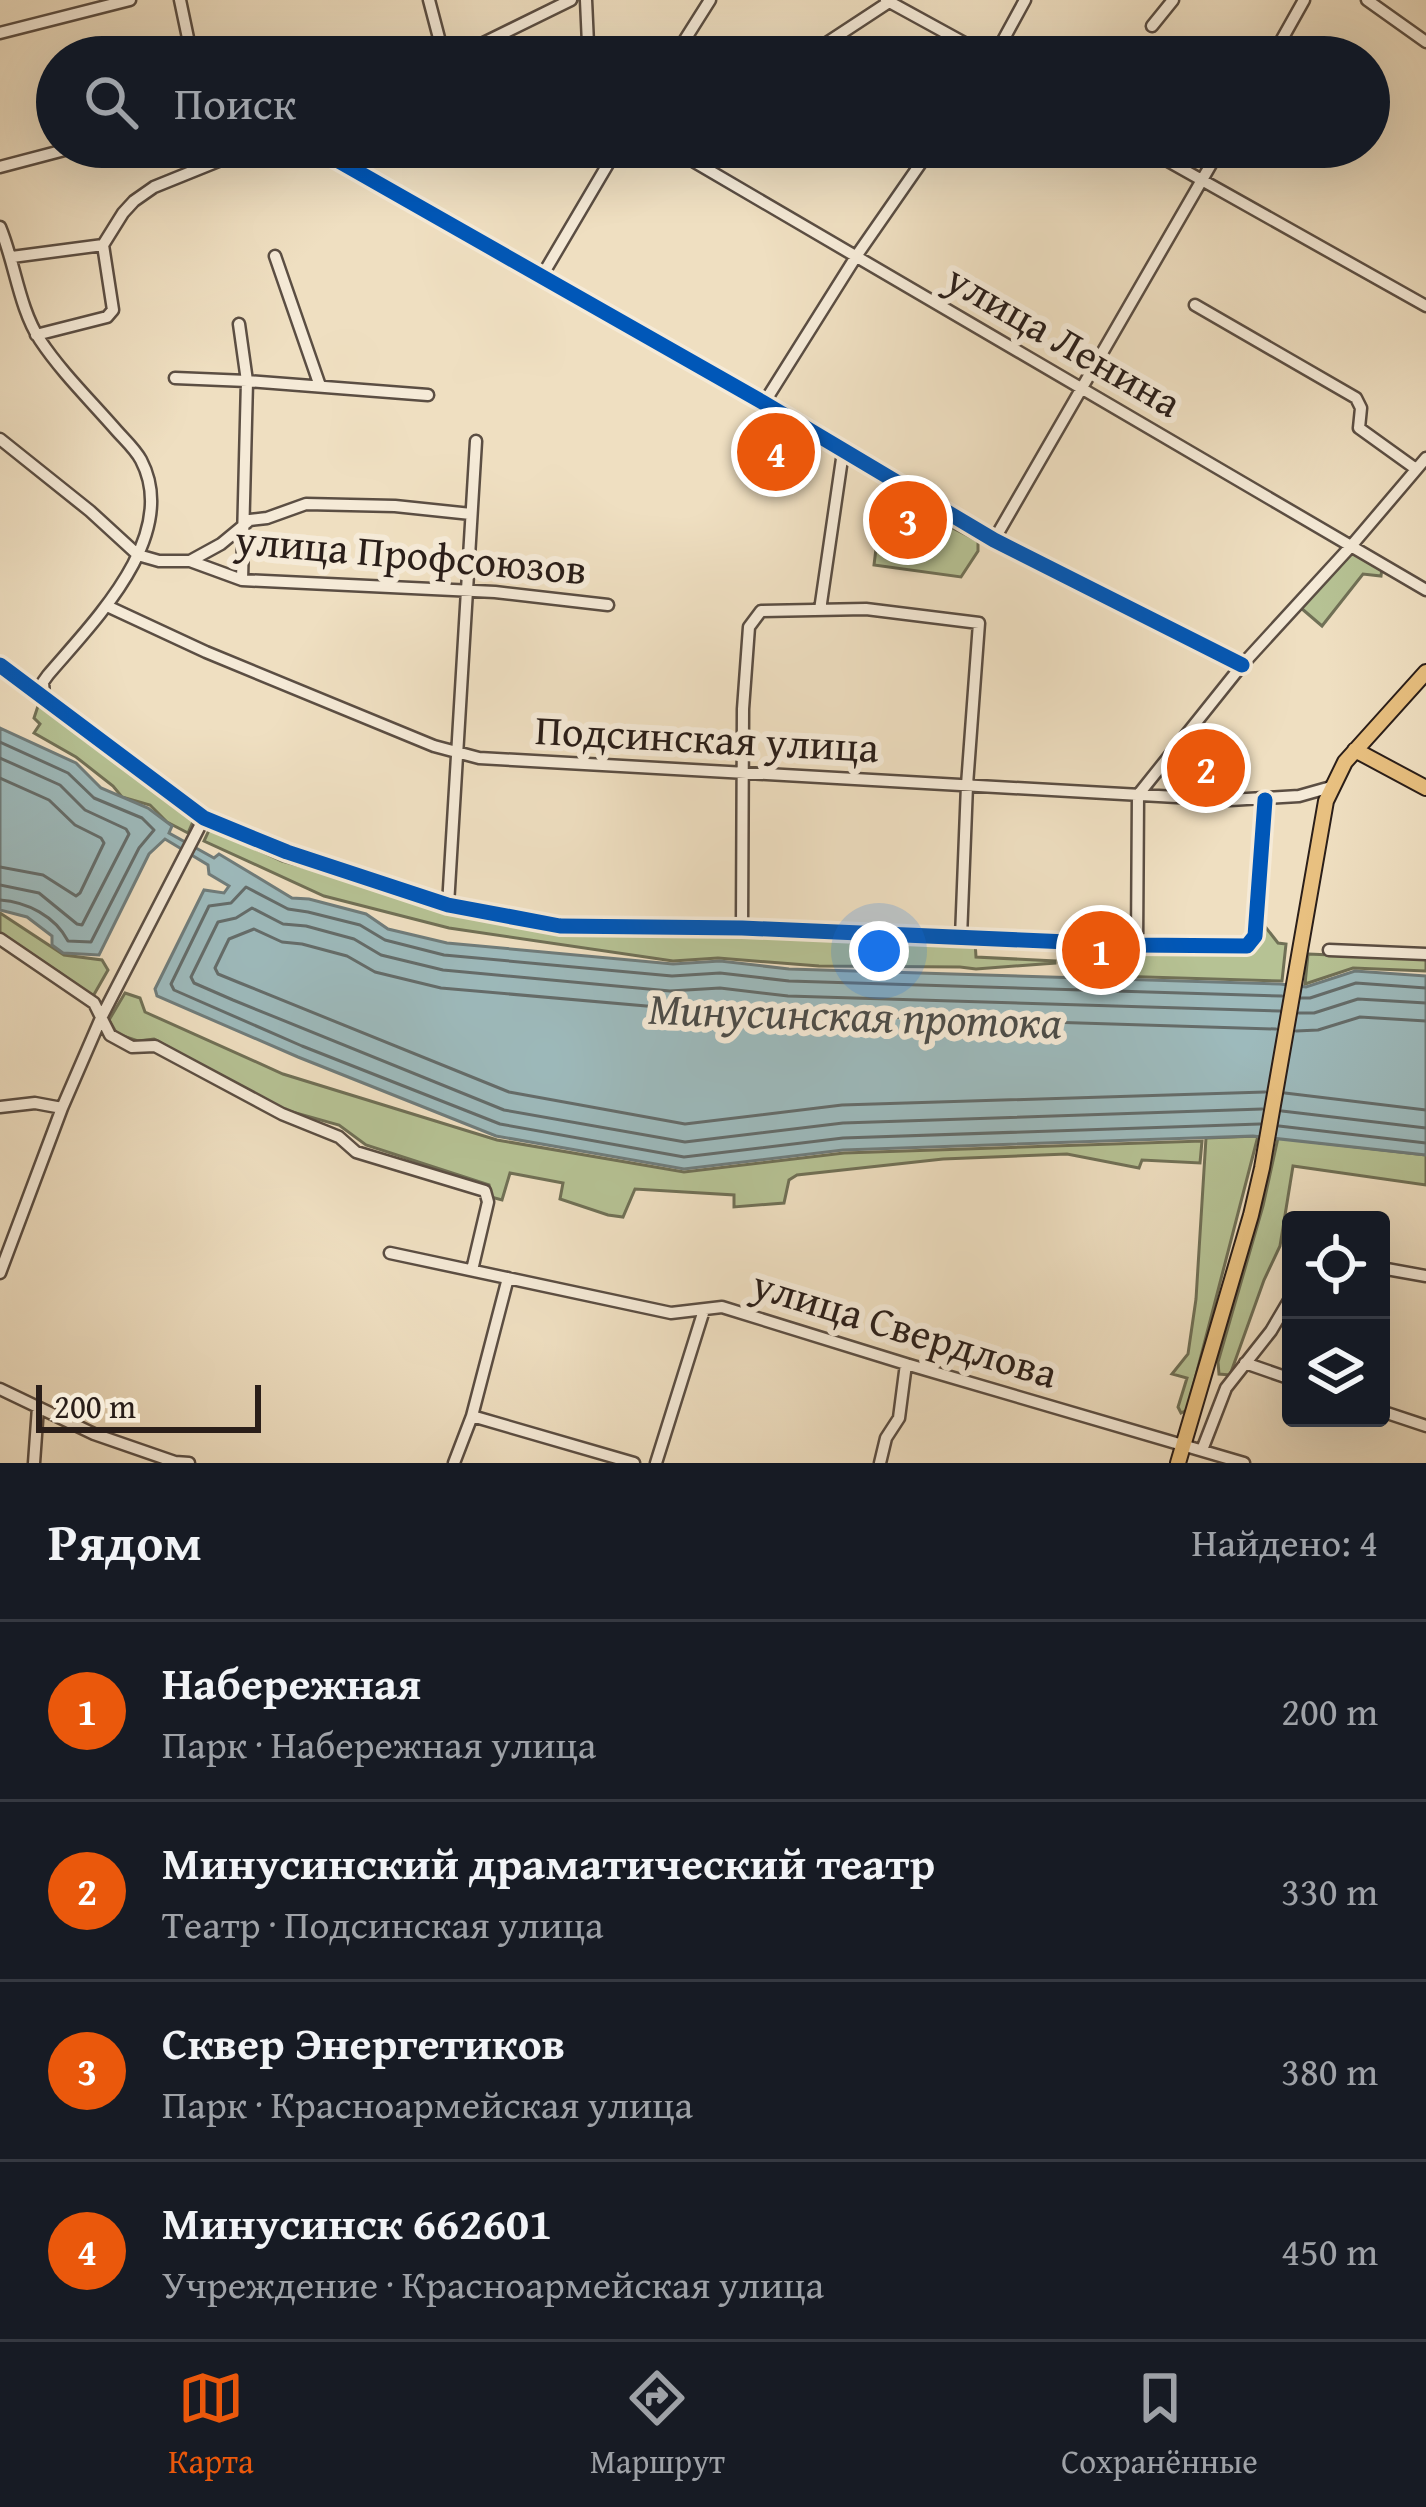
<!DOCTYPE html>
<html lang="ru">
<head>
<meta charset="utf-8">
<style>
	body { margin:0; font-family:"Gentium Book Plus",serif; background:#242831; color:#f1f3f6 }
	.controls { position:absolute; right:36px; bottom:36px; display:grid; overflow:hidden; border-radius:12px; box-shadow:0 12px 48px #0002 }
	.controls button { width:108px; height:108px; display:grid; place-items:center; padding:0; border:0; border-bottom:3px solid #363941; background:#171b24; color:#f1f3f6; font:60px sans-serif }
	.scale { position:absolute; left:36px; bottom:30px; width:225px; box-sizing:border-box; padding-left:12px; border:6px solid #2a1e19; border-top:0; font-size:33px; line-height:42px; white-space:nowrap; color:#2a1e19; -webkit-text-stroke:9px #f5ead7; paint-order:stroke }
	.you { position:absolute; left:879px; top:951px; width:42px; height:42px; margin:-30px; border:9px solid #fff; border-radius:50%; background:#1a73e8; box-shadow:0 0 0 18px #1a73e833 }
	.badge { display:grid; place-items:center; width:78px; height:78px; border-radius:50%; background:#ea580c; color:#fff; font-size:39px; font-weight:700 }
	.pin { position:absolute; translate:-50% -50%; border:6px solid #fff; box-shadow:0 3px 12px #0006 }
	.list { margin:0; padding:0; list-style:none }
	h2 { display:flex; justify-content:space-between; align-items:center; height:156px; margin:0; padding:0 48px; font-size:51px }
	h2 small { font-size:39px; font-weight:400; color:#9ea1a6 }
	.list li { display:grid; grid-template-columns:78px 1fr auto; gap:36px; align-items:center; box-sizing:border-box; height:180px; padding:0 48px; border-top:3px solid #363941 }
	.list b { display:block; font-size:45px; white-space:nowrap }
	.list p { margin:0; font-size:39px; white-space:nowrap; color:#9ea1a6 }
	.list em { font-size:39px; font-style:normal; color:#9ea1a6 }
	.icon { flex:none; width:66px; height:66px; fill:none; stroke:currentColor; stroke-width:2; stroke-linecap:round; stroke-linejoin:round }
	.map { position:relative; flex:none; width:1426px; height:1463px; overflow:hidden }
	.search { position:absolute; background:#171b24; box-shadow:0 12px 48px #0002; left:36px; right:36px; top:36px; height:132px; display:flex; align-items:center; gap:30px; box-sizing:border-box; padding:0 42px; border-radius:66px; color:#9ea1a6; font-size:45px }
	.sheet { height:876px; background:#171b24 }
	nav { display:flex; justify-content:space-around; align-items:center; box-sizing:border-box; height:168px; border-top:3px solid #363941; background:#171b24; font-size:33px; color:#9ea1a6 }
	nav a { display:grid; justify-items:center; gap:6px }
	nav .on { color:#ea580c }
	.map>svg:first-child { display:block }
</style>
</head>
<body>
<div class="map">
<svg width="1426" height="1463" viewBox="0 0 1426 1463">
	<rect width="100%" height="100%" fill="#efdfc1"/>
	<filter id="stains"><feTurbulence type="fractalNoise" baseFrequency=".00167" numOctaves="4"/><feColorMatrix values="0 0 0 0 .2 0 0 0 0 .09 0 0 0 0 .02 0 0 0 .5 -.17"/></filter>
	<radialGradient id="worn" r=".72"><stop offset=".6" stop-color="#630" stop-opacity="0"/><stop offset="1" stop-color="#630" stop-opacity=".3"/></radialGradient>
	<!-- green -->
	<path fill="#b6c294" stroke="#707056" stroke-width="3" d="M883,492L978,541V551L961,577L874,565Z
		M1354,549L1382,568L1381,576L1363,574L1322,626L1301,608Z
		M39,703L195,817L188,833L167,822L150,805L122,797L113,786L76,757L34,733L40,724L34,718Z
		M210,828L282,861L384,889L561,928L742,931L975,941L976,957L1055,961V963L976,969L960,967L819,966L718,958L673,961L449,928L324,896L204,841Z
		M0,913L64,955L102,960L108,970L92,998L59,972L28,958L0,937Z
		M1260,920L1278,943L1286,944L1282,981L1112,976L1106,971L1059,962L1060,943L1154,951L1248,949Z
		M1308,954L1426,959V971L1353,968L1305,984Z
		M125,993L140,998L145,1012L283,1074L497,1140L684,1172L844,1153L1202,1141L1200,1163L1142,1160L1139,1168L1067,1154L943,1159L797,1175L789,1180L784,1203L734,1207V1195L635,1189L623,1217L608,1215L560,1199L563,1183L510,1173L502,1200L491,1197L489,1185L366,1145L339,1125L278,1108L154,1039L138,1041L117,1034L109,1020Z
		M1258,1136L1187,1410L1181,1413L1178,1407L1187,1378L1172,1374L1188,1354L1196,1299L1206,1138Z
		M1278,1138L1426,1155V1185L1293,1166L1280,1246L1264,1280L1230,1375L1219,1374L1218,1362L1263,1206Z"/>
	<!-- water -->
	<path fill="#9dbabc" stroke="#6f7c7b" stroke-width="3" d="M0,728L76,763L101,788L148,808L172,826L169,833L214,858L219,854L292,898L309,899L366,914L388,929L447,943L673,964L720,961L789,969L1280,984L1306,987L1355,971L1426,976V1155L1253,1136L843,1150L684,1169L496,1136L298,1057L157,996L155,989L204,890L224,893L229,886L209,874L208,865L165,839L149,854L99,955L63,953L52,945V936L27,917L0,910Z"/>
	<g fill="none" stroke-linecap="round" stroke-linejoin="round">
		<!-- shore -->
		<path stroke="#646c6a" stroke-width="3" d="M0,742L68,773L94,798L142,818L154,830L139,848L91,942L68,941C55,916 27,902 0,900
			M0,758L60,785L85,810L126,829L129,834L82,925L77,924L39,893L0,885
			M0,778L49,800L75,825L101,838L104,843L80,893L76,896L43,875L0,867
			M1301,998H1310L1356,983L1426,988
			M1299,1013H1314L1358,999L1426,1003
			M1296,1031L1318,1030L1360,1017L1426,1021
			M1265,1092L842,1105L685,1124L509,1092L240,983L218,974L215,968L229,939L254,929L282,942L302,944L347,956L375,972L441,988L669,1008L719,1006L788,1014L1276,1029
			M1285,1093L1426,1110
			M1262,1109L843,1123L685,1142L504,1110L233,1000L194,983L191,977L218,922L236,918L252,908L283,924L306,926L354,939L381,955L443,970L670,991L720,988L788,996L1280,1011
			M1282,1111L1426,1128
			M1260,1124L843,1138L684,1157L500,1124L302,1046L174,990L171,984L209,906L231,903L246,887L288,909L308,912L360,925L385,940L444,955L672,976L720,973L789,981L1282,996
			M1279,1126L1426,1143"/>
		<!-- minor casing -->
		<g stroke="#5b4e43" stroke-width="15">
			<path id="minor" d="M180,0L192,57
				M429,0L444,57
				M886,0L990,57
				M1367,0L1426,42
				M1152,26L1173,0
				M0,33L130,0
				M455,57L571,0
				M585,57L588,44L586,0
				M674,57L710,0
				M809,57L819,48L889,2
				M994,57L1025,0
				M1272,57L1304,0
				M314,147L764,403L994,540L1242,665
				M669,147L1426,590
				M1143,147L1426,306
				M0,167L76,147
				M0,227C15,263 19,308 40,340C62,373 91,401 117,431C125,440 135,449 141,460C181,536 93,622 48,675L43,682L44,696
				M275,256L320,386
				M12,257L103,245
				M542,276L618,147
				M1195,305L1356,398L1361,408L1359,428L1416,469
				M239,324L247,381L242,580
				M36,335L107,317L113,310L103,245L123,213L134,201L154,187L253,147
				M175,378L247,381L428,395
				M764,403L857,255L932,147
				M0,439L90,511L138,555L159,561H190L242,580L495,592L608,605
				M994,540L1221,147
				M190,561L221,544L250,520L267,518L306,504L395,506L471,514
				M107,606L206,652L434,746L479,758L1230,800L1299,796L1331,787
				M820,610L843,452
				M0,665L204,818L287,852L448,905L560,926L742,928L1137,945L1247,946L1255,936L1265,800
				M448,905L476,441
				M742,928L743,709L749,627L761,611L866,609L979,623L967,785L961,937
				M0,939L94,1003L110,1035L132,1047L155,1046L282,1114L339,1137L356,1152L485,1191L488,1202L472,1270
				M1137,945L1138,795L1242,665L1352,545L1426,458
				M1329,950L1426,954
				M0,1107L35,1103L62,1108
				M390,1253L671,1313L722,1307L906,1364L1244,1463
				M1381,1268L1426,1276
				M0,1273L62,1108L101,1018L204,818
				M1245,1363L1291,1379
				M0,1389L94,1434L175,1462L189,1463
				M1381,1411L1426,1426
				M472,1416L634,1463
				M1202,1450L1226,1388L1271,1331L1291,1297
				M34,1463L38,1407
				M454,1463L472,1416L508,1278
				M656,1463L704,1310
				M880,1463L886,1438L899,1418L906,1364"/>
		</g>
		<!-- major casing -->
		<g stroke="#2a1e19" stroke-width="18">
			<path id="major" d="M1355,750L1426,788
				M1178,1463L1251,1215L1262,1168L1326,801L1345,762L1426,672"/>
		</g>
		<!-- minor -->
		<use href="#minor" stroke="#f5ead7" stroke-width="10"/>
		<!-- major -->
		<use href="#major" stroke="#e8c080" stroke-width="14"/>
		<!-- cycleway casing -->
		<g stroke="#f5ead7" stroke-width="22">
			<path id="cycleway" d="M314,147L764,403L994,540L1242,665
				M0,665L204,818L287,852L448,905L560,926L742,928L1137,945L1247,946L1255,936L1265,800"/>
		</g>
		<!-- cycleway -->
		<use href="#cycleway" stroke="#0057b8" stroke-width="15"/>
	</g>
	<g text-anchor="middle" stroke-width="12" stroke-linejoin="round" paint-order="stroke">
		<!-- street labels -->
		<g font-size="42" fill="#2a1e19" stroke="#f5ead7">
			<text transform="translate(1064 340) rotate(30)" y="15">улица Ленина</text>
			<text transform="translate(411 554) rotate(5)" y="15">улица Профсоюзов</text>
			<text transform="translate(707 738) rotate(3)" y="15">Подсинская улица</text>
			<text transform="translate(905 1328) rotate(17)" y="15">улица Свердлова</text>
		</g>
		<!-- water labels -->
		<g font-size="45" font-style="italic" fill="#4c4d4a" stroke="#f5ead7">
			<text transform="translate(855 1015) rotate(2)" y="16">Минусинская протока</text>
		</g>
	</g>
	<rect width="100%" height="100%" filter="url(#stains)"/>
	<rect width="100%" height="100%" fill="url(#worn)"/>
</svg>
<div class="controls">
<button><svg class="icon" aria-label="locate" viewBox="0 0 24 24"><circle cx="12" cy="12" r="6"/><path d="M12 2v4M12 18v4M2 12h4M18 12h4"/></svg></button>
<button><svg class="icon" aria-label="layers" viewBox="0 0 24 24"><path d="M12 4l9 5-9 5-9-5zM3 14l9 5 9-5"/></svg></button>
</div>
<div class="scale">200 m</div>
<div class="you"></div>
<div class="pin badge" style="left:1101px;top:950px">1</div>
<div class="pin badge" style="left:1206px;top:768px">2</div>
<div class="pin badge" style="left:908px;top:520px">3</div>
<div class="pin badge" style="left:776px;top:452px">4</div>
<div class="search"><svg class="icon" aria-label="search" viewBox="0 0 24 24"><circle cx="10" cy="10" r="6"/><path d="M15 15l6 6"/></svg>Поиск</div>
</div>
<section class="sheet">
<h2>Рядом<small>Найдено: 4</small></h2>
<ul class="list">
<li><span class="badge">1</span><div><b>Набережная</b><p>Парк · Набережная улица</p></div><em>200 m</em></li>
<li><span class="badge">2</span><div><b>Минусинский драматический театр</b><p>Театр · Подсинская улица</p></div><em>330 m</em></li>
<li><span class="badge">3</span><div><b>Сквер Энергетиков</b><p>Парк · Красноармейская улица</p></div><em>380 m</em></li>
<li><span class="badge">4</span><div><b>Минусинск 662601</b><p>Учреждение · Красноармейская улица</p></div><em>450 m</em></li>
</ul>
</section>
<nav>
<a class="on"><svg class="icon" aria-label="map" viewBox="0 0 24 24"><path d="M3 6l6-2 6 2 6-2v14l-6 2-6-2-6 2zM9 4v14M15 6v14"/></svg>Карта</a>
<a><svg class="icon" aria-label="directions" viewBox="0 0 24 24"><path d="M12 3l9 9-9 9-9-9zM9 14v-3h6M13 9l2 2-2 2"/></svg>Маршрут</a>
<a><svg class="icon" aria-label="saved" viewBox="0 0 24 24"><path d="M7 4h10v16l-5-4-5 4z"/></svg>Сохранённые</a>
</nav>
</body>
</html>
